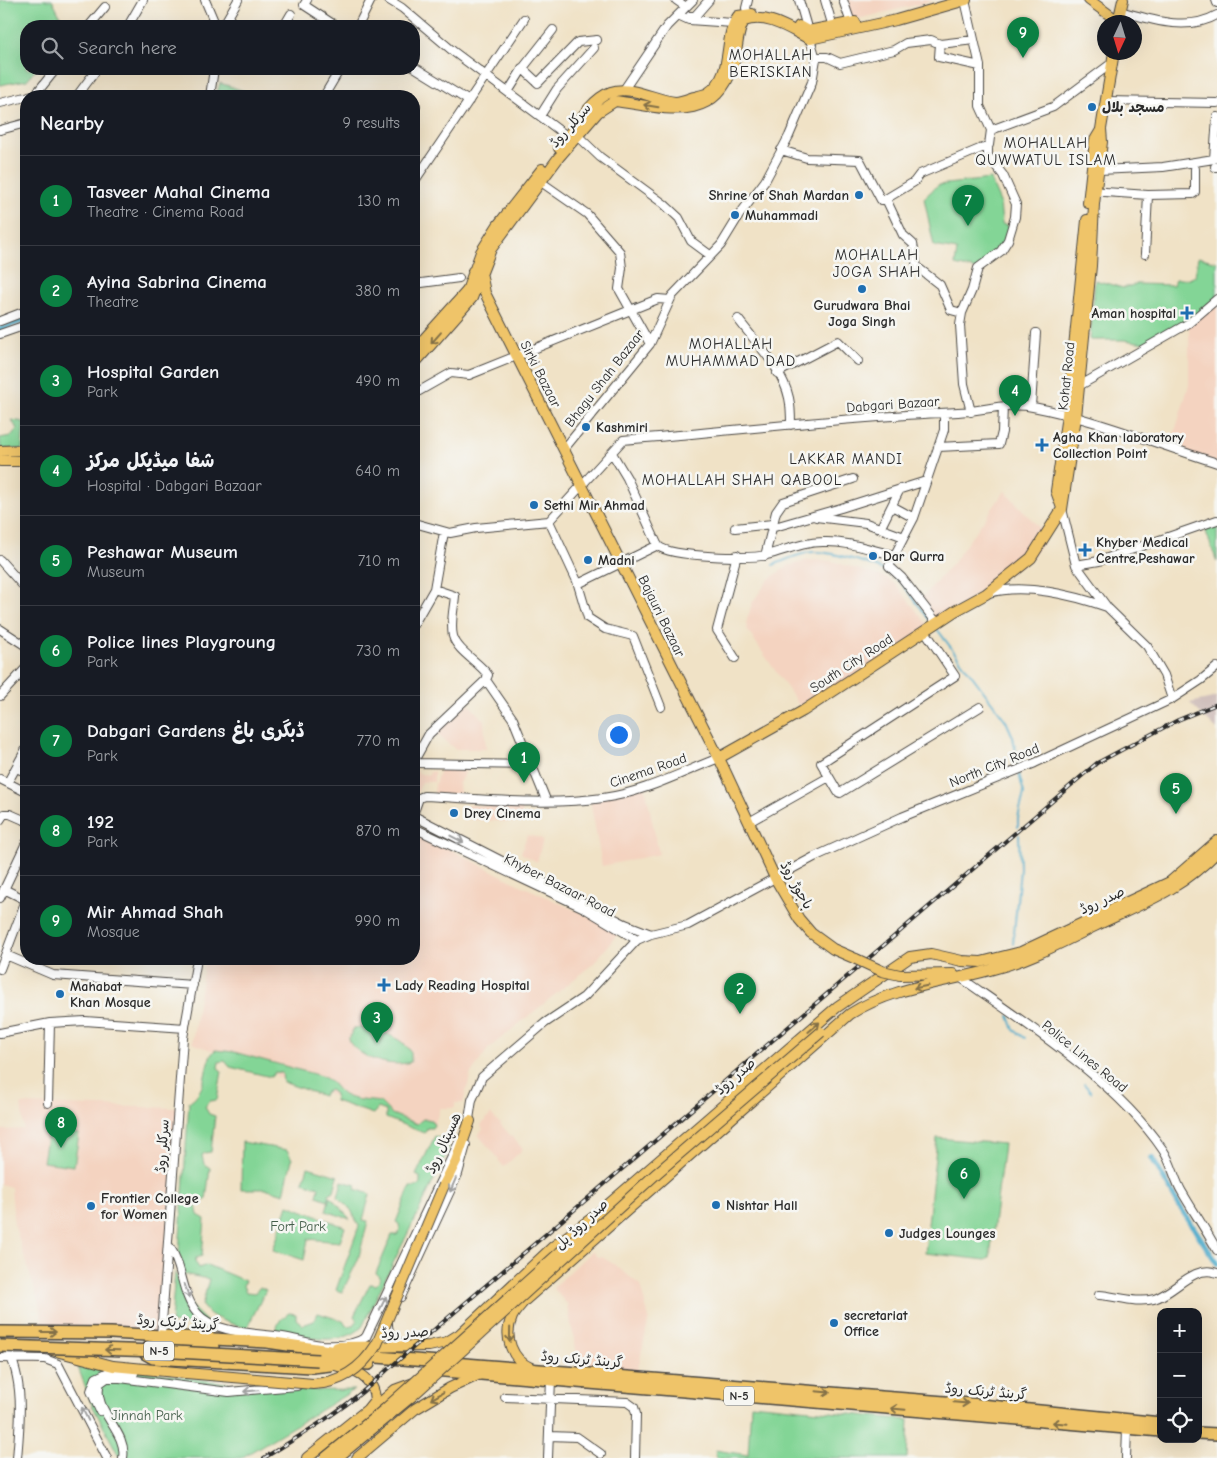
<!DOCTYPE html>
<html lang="en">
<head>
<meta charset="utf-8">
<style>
	body { margin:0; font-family:"Comic Neue","Playpen Sans Arabic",sans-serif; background:#242831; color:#f1f3f6 }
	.controls { position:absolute; right:15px; bottom:15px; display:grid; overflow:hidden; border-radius:10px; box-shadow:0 5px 20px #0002 }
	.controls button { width:45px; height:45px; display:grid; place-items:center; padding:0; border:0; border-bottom:1px solid #363941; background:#171b24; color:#f1f3f6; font:25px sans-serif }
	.compass { position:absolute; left:1097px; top:15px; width:45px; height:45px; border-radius:50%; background:#171b24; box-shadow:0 5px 20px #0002; rotate:184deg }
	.you { position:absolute; left:618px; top:734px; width:18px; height:18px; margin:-12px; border:4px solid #fff; border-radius:50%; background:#1a73e8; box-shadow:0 0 0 8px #1a73e833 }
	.badge { display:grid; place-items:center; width:32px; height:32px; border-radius:50%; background:#0b8043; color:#fff; font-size:16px; font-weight:700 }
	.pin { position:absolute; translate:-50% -41px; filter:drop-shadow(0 1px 2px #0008) }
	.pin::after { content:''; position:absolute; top:26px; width:18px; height:15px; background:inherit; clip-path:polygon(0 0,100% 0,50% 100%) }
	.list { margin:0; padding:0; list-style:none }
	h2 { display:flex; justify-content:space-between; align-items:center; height:65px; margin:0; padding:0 20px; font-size:21px }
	h2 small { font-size:16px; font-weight:400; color:#9ea1a6 }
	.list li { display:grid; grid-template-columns:32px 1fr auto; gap:15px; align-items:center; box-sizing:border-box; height:90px; padding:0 20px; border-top:1px solid #363941 }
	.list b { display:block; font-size:19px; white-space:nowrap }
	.list p { margin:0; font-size:16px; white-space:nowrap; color:#9ea1a6 }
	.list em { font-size:16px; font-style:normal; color:#9ea1a6 }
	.icon { flex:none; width:28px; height:28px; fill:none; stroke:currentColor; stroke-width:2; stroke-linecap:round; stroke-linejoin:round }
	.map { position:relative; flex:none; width:1217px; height:1458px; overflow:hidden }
	.search { position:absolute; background:#171b24; box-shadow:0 5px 20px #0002; left:20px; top:20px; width:400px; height:55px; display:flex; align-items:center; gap:12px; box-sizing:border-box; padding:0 18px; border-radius:20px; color:#9ea1a6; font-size:19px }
	.panel { position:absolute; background:#171b24; box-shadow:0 5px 20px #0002; left:20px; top:90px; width:400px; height:875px; border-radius:20px }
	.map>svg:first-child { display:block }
</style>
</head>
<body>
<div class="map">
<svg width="1217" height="1458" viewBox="0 0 1217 1458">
	<rect width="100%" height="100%" fill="#f6f6f2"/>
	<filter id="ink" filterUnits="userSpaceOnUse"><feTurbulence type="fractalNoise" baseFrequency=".02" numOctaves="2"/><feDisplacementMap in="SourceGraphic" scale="10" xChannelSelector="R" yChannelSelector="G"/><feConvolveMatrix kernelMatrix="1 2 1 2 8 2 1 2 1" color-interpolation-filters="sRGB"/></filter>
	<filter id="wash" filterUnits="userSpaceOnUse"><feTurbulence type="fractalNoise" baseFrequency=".0096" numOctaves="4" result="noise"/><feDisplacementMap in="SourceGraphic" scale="20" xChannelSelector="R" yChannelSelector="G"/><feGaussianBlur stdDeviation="1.12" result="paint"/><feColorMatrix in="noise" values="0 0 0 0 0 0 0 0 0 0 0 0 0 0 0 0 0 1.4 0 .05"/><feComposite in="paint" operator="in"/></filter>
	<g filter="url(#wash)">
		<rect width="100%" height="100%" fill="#f0e2c6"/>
		<!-- built -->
		<path fill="#f4d3c0" d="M842,0H931L932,1L849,21Z
			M1217,299V463L1170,448L1189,385V323Z
			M1005,491L1047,536L1031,558L937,623L920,600L952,564Z
			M809,560L831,561L887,578L897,586L930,628L803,711L748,631L746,623L752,603L769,579L788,566Z
			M468,703L484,721L486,749H455L435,733Z
			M440,769L466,771L459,783L460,796L434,794L435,784Z
			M414,770L421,774L429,775L430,772L434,771V782H422L414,799Z
			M645,786L659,854L602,866L590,799Z
			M468,805L522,807V823L467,819Z
			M414,831L518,884L620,931L594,963L489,1048L471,1073L463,1103H455V1108H440L434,1126L421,1121L417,1125L388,1113L383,1106L370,1109L328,1094V1087L315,1090L276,1076L275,1067L219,1053L192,1043L205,959H414Z
			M527,835L543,839L537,862L521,853Z
			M21,1104L179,1108L158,1337L43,1332L41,1310L14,1224L11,1187L0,1184V1130L24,1129Z
			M491,1114L523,1149L504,1167L498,1160L499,1159L478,1135L483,1130L481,1125Z
			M592,1251L597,1257H602L615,1265L640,1285L649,1318L636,1378L576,1373L577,1354L567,1304L553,1288Z"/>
		<!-- industrial -->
		<path fill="#d0c0bc" d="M1217,697V730L1190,703Z"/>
		<!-- green -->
		<path fill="#83d596" stroke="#578060" d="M0,0H52L65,26H26V69H36L27,80L0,85Z
			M220,83L247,92L246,96H216Z
			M990,179L1000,202L1002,224L1012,227L1008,240L977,270L955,265L957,250L934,246L924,198L938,185Z
			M1198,257L1217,262V299L1188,320L1145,343L1124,340H1090L1095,280L1123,288L1137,284L1173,285L1175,279H1188L1195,276Z
			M12,420L24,422L22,449H1L0,438L11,436L17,429Z
			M1217,525V562L1205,529Z
			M360,1027C378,1031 400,1035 411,1052V1062C390,1068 360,1059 348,1040L353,1029Z
			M215,1050L234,1052L321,1076C331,1080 332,1084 339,1091C347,1101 368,1100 380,1102L392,1114L417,1124L423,1119L431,1120L434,1125L432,1128H427L424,1133L386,1118V1111L378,1108L373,1114L335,1101V1094L330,1090L324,1093L323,1096L283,1082L282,1073L275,1072L271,1077L230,1067L225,1061L219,1062L218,1068L222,1071L217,1100L209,1101L205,1107L209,1114L215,1116L211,1152L204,1153L202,1156L204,1164L210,1168L206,1200H202L196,1205L198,1215L205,1219L202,1256L196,1258L195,1261L199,1268L207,1265L245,1281L243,1286L246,1292L255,1293L260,1287L266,1290L247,1328C232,1324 211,1319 202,1306L209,1279L183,1274L179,1252L189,1102C211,1087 201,1065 215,1050Z
			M48,1130L79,1134L74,1166L43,1162Z
			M435,1136L443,1139L449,1149L362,1327C341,1348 300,1336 274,1332L281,1319L289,1313L296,1314V1319L303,1325L314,1321L318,1313L343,1321L349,1327L355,1324L357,1320L354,1316L370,1284L376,1285L380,1281V1277L376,1273L392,1235H397L400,1231L399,1224L396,1222L410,1187H416L420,1183V1177L416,1175Z
			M937,1138L1004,1144L990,1257L986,1260L925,1253Z
			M242,1142L287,1150L292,1159L284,1194L268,1189H241Z
			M308,1167L338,1176L334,1191L329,1194L328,1200L317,1196L319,1187L303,1182Z
			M342,1181L356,1185L355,1189L370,1194L363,1220L368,1221L358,1260L342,1292L336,1290L359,1226L351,1210L338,1197Z
			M330,1196L350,1219L326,1211Z
			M288,1205L345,1227L340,1242L308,1239L304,1260L273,1250Z
			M175,1271L186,1301L212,1327L171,1323Z
			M75,1359C167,1374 260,1393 354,1390L241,1458H120L92,1405Z
			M751,1404L909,1420L907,1458H717L715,1450L748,1455Z"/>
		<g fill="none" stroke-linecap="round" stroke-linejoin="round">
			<!-- stream -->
			<path stroke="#4aa9c9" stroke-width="2" d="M773,565C786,560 799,553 813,552C831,551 884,566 897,579C910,591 920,608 931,622
				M937,629L1006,721L1013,737L1018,764
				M1018,827V818L1024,793L1019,774
				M1013,944L1020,869L1019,835
				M1009,1016L1014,1030L1025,1038
				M1084,1084L1091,1092"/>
			<!-- canal -->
			<path stroke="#4aa9c9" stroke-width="5.5" d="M0,329L26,320
				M1152,1158L1180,1207L1217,1263"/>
		</g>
	</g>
	<g filter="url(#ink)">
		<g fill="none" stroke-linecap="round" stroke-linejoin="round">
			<!-- minor casing -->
			<g stroke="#494642" stroke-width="10">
				<path id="minor" d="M205,0L216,26
					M307,0L304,5L336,26
					M389,0L402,8L454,52L568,137
					M676,0L686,7
					M748,0L746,8L748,14
					M799,0L808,31
					M825,0L833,27
					M843,0L851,23
					M965,0L980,66V106L991,130
					M1216,0L1217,3
					M1120,11C1152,20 1187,32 1217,15
					M678,15L689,20L733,23
					M690,16H695L709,0
					M89,26L105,7
					M128,26L143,0
					M223,26L238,0
					M284,26L291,14
					M358,26L371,0
					M940,44L939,57L980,66
					M815,57H827L840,63L894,50L906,43L931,40L940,44L974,40
					M414,67L469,101
					M522,68L538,83L578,42L597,40
					M623,91L667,26L693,0
					M508,92L523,68L553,30
					M29,96L35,95L56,69
					M77,96L97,69
					M210,96L214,69
					M324,96L340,69
					M1106,101L1217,103
					M0,103L26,97
					M414,109L416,106
					M540,116L557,89L594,48
					M0,130L26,123
					M578,136L600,157L664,204L679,218L691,241L710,255
					M781,150L807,158L860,160L881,200H884L914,182L920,174L989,145L991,130L1053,107L1112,63
					M1215,167H1217
					M1099,170L1163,167L1214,159L1217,117
					M414,182L524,19
					M541,182L587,214L620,252L622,268L619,289L650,344
					M1091,191L1148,195L1193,194L1195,192V169
					M886,199L903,235L913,244L917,267L940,285L951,310L962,313
					M1145,254L1148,195
					M414,284L459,278
					M738,319C755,342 783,369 789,398C791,407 791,416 791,425
					M0,321L26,311
					M0,334L26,325
					M777,373L838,341L858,361
					M1079,386L1189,323L1217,299
					M414,394L451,373L469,375L648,303L658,299L670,300
					M1031,406L1036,333
					M971,412L964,384L960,325L962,313L972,290L978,268L1001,251L1008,240L1015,217L1016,204L1003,175L988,156V145
					M938,447L999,444L1002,432L1003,407
					M564,449L650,344L672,296L721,245L740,214L765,181L789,136L812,82L816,59L810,39
					M25,450L26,427
					M612,453L627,478L658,546C671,557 750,559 767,555C786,550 803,542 823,542C847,541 871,550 894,555
					M892,506L914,518
					M1062,509L1076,565L1107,607L1147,646L1164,675L1172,699
					M816,517L866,523L904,537
					M549,521L577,581L588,618L605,629L633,636L661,707
					M414,523L450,533L476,528L549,521L623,440C735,431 846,417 958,412C982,411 1009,402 1033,407C1096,419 1156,444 1217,463
					M881,527L900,489
					M735,528L772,524
					M771,528L841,508L926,481
					M765,556L776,512L783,502L853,479
					M0,560L26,589
					M1076,565L1099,561L1217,520
					M578,584L658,545
					M434,589L455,596C454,608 450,624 453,636C457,651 479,662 488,675L486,680L513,719L546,800
					M989,593C1024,583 1073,595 1107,607
					M937,623L902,578L889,566L914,518L944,430V413
					M414,624L434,589L444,532
					M0,629L26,646
					M925,631L955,676L821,763L838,792L840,793L980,707
					M735,658L717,630L737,555
					M0,696L26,668
					M414,761L429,734L486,680
					M414,763L533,765
					M16,768L26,772
					M0,779L26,792
					M8,782L26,749
					M414,812L419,798L424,796C481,799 547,806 603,798C643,793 682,772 719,758
					M414,816L625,924L651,934
					M0,820L4,814H10L26,821
					M749,822L829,777
					M414,828L584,908L637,940
					M0,898L26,843
					M6,955L53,975L193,985
					M0,969L26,900L4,889
					M961,978C1028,1025 1117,1082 1163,1150C1172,1163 1174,1179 1182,1192C1193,1211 1206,1230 1217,1250
					M0,1033L50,1023L85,1021L185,1028
					M48,1103L50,1023
					M468,1126L472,1100L482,1077L545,1023L584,997L637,940L651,934L688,925L814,857L902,817L1035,763L1172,699L1201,680L1217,667
					M169,1246C183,1265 181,1294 197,1313C215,1335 262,1333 288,1338C299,1340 311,1344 322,1345C337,1346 355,1345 366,1337L459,1142
					M1099,1295C1116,1296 1137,1304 1154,1299C1175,1293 1193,1264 1217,1273
					M401,1297L458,1174L466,1145
					M388,1321C387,1335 394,1339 405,1346
					M161,1336L183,1038L197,959
					M6,1348C25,1378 20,1424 17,1458
					M0,1358L45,1359L58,1364L107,1458
					M505,1397L627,1402L634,1407L636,1414L635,1458
					M100,1411L91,1391L96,1378L109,1372L134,1373
					M549,1436L577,1437L601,1454
					M123,1458C128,1431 91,1410 100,1383L107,1378H120L229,1392L297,1386
					M548,1458L551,1379
					M1126,1458L1127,1428"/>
			</g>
			<!-- major casing -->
			<g stroke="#494642" stroke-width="12">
				<path id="major" d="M1089,0L1118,21
					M1118,22L1123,0
					M799,26L808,31L855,22
					M559,148C573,131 589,100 611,92C631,85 655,100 675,102C681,102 688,99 694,97C698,96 704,95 708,93C735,75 722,39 738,16L752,14
					M1088,203L1095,140L1101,130
					M473,271L481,272L485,293L719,758L775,878L799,919L811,933L833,949L856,959
					M414,350L467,291L481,252L498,225L542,169
					M414,364L472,298L491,249L559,157L598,112L615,101C662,107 714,126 733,66C738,52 736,34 744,21C768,13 789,29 810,39L896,20L966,0
					M0,451L26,450
					M0,461H26
					M1062,508L1056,491L1067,415L1087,220
					M719,758L803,711L955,611L986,594L1031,558L1062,509L1076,417L1091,266L1094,204L1102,142L1101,129L1114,52
					M900,975L953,974
					M444,1185L456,1161L470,1121
					M337,1347L429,1346L447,1342L460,1334L554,1246L595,1216L837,1007L910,957L931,954L962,961L981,962L1021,952L1170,882L1217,841
					M52,1350L113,1366L186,1373
					M531,1368C512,1360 503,1337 512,1317C514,1312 520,1306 524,1301L850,1014C892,987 943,983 990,970C1027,961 1061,943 1095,926C1143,903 1179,891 1217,852
					M372,1410L395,1390L414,1383
					M307,1458L367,1410L375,1400C374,1375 353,1370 332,1364
					M357,1458L415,1409L450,1388L480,1374"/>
			</g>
			<!-- highway casing -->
			<g stroke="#494642" stroke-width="14">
				<path id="highway" d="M0,1332L111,1333L267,1342L364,1356L970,1404L1161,1423
					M213,1347L154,1345L148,1348L146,1354L153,1358L312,1367L330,1365
					M318,1360L369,1364
					M433,1370L1161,1431
					M1198,1433L1217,1434"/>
			</g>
			<!-- minor -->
			<use href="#minor" stroke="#fff" stroke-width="8"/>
			<!-- major -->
			<use href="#major" stroke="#efc469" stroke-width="10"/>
			<!-- highway -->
			<use href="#highway" stroke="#efc469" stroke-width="11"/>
			<!-- rail casing -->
			<g stroke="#2b2b2b" stroke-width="4">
				<path id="rail" d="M264,1458C308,1431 350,1406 387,1370L1097,763L1178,720L1217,704"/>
			</g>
			<!-- rail -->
			<use href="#rail" stroke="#f6f6f2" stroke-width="2" stroke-dasharray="5.5" stroke-linecap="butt"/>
			<!-- major-bridge casing -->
			<g stroke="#494642" stroke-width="12" stroke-linecap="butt">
				<path id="major-bridge" d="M856,959L882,971L900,975
					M186,1373L313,1384C342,1383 362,1368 377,1344L444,1185
					M325,1458L385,1409L577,1237
					M337,1458L411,1397L657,1173L821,1032"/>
			</g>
			<!-- highway-bridge casing -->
			<g stroke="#494642" stroke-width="14" stroke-linecap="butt">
				<path id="highway-bridge" d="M0,1346L158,1351L318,1360"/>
			</g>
			<!-- major-bridge -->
			<use href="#major-bridge" stroke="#efc469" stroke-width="10"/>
			<!-- highway-bridge -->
			<use href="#highway-bridge" stroke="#efc469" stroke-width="11"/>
		</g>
		<!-- one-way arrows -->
		<defs><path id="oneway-shaft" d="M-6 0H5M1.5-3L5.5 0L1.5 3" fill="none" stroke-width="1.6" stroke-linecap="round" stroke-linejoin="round" transform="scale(1.25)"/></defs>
		<g stroke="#837047">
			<use href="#oneway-shaft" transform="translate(651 106) rotate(-171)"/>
			<use href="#oneway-shaft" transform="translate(436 338) rotate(131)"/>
			<use href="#oneway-shaft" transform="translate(921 987) rotate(168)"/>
			<use href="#oneway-shaft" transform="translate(814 1027) rotate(-41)"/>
			<use href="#oneway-shaft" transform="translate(49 1332)"/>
			<use href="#oneway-shaft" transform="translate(510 1335) rotate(91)"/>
			<use href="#oneway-shaft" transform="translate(112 1350) rotate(-178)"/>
			<use href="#oneway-shaft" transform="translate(823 1392) rotate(5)"/>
			<use href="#oneway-shaft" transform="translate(437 1396) rotate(149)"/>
			<use href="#oneway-shaft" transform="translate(961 1403) rotate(5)"/>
			<use href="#oneway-shaft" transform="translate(898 1409) rotate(-175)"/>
			<use href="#oneway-shaft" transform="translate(1060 1423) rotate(-175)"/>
		</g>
		<g stroke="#a0a0a0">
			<use href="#oneway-shaft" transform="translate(457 839) rotate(27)"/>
			<use href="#oneway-shaft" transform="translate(453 1185) rotate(113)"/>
			<use href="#oneway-shaft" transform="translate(187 1291) rotate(71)"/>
			<use href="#oneway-shaft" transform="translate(383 1303) rotate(-64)"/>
			<use href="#oneway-shaft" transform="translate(251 1391) rotate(175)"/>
			<use href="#oneway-shaft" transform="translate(85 1414) rotate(-116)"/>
		</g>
	</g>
	<!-- markers -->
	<g fill="#1f6fb2" stroke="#f6f6f2" stroke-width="2">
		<circle cx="1092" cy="107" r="5"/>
		<circle cx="859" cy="195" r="5"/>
		<circle cx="735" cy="215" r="5"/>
		<circle cx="862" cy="289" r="5"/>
		<path d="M1184.5 305.5h5v5h5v5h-5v5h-5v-5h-5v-5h5z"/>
		<circle cx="586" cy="427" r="5"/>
		<path d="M1039.5 437.5h5v5h5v5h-5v5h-5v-5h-5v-5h5z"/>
		<circle cx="534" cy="505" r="5"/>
		<path d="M1082.5 542.5h5v5h5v5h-5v5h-5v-5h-5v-5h5z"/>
		<circle cx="873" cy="556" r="5"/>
		<circle cx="588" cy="560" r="5"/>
		<circle cx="454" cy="813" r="5"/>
		<path d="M381.5 977.5h5v5h5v5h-5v5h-5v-5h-5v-5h5z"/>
		<circle cx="60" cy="994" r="5"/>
		<circle cx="716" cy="1205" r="5"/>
		<circle cx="91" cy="1206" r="5"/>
		<circle cx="889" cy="1233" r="5"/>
		<circle cx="834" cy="1323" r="5"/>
	</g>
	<g text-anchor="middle" stroke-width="5" stroke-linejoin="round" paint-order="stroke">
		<!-- shield labels -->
		<g fill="#f6f6f2" stroke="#686867" stroke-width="1">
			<rect x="144" y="1341.5" width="30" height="19" rx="4"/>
			<rect x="724" y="1386.5" width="30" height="19" rx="4"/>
		</g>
		<g font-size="12" font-weight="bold" fill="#2b2b2b">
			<text x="159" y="1355">N-5</text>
			<text x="739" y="1400">N-5</text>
		</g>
		<!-- poi labels -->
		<g font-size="14" font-weight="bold" fill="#2b2b2b" stroke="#f6f6f2" text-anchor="start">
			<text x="1102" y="112">مسجد بلال</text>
			<text x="849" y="200" text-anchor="end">Shrine of Shah Mardan</text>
			<text x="745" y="220">Muhammadi</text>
			<text x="862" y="310" text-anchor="middle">Gurudwara Bhai<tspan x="862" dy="16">Joga Singh</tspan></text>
			<text x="1176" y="318" text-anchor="end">Aman hospital</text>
			<text x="596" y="432">Kashmiri</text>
			<text x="1053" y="442">Agha Khan laboratory<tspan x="1053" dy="16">Collection Point</tspan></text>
			<text x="544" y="510">Sethi Mir Ahmad</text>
			<text x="1096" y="547">Khyber Medical<tspan x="1096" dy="16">Centre,Peshawar</tspan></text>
			<text x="883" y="561">Dar Qurra</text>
			<text x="598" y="565">Madni</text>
			<text x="464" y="818">Drey Cinema</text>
			<text x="395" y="990">Lady Reading Hospital</text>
			<text x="70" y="991">Mahabat<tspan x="70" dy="16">Khan Mosque</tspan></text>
			<text x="101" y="1203">Frontier College<tspan x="101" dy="16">for Women</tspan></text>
			<text x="726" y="1210">Nishtar Hall</text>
			<text x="899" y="1238">Judges Lounges</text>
			<text x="844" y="1320">secretariat<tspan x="844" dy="16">Office</tspan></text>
		</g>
		<!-- street labels -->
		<g font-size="14" fill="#2b2b2b" stroke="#f6f6f2">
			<text transform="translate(570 125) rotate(-48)" y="5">سرکلر روڈ</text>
			<text transform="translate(541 374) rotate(63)" y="5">Sirki Bazaar</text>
			<text transform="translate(1066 376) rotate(-84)" y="5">Kohat Road</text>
			<text transform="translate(604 378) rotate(-52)" y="5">Bhagu Shah Bazaar</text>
			<text transform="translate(893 404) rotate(-4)" y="5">Dabgari Bazaar</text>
			<text transform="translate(662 616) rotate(64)" y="5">Bajauri Bazaar</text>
			<text transform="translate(851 663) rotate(-33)" y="5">South City Road</text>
			<text transform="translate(994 765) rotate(-22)" y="5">North City Road</text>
			<text transform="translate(648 770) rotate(-19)" y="5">Cinema Road</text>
			<text transform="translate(560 885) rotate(27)" y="5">Khyber Bazaar Road</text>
			<text transform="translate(797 885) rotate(61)" y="5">باجوڑ روڈ</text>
			<text transform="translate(1102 900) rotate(-25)" y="5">صدر روڈ</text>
			<text transform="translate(1085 1056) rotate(39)" y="5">Police Lines Road</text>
			<text transform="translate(735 1076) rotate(-41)" y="5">صدر روڈ</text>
			<text transform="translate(443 1143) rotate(-65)" y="5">ھسپتال روڈ</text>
			<text transform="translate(162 1146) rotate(-86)" y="5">سرکلر روڈ</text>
			<text transform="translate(581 1224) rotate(-43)" y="5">صدر روڈ پل</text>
			<text transform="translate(178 1322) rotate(4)" y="5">گرینڈ ٹرنک روڈ</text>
			<text transform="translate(405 1332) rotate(-2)" y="5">صدر روڈ</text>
			<text transform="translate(582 1359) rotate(5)" y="5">گرینڈ ٹرنک روڈ</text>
			<text transform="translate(986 1391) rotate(5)" y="5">گرینڈ ٹرنک روڈ</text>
		</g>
		<!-- park labels -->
		<g font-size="14" fill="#455e4b" stroke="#f6f6f2">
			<text x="298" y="1231">Fort Park</text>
			<text x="147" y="1420">Jinnah Park</text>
		</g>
		<!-- neighbourhood labels -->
		<g font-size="15" letter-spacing="1" fill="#2b2b2b" stroke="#f6f6f2">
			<text x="771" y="60">MOHALLAH<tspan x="771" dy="17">BERISKIAN</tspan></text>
			<text x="1046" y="148">MOHALLAH<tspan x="1046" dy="17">QUWWATUL ISLAM</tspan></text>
			<text x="877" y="260">MOHALLAH<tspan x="877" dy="17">JOGA SHAH</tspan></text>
			<text x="731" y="349">MOHALLAH<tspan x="731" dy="17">MUHAMMAD DAD</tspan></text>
			<text x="846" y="464">LAKKAR MANDI</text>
			<text x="742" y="485">MOHALLAH SHAH QABOOL</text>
		</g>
	</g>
</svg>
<div class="controls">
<button>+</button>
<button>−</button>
<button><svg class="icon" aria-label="locate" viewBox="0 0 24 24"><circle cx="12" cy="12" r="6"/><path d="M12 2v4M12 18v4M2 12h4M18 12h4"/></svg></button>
</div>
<svg class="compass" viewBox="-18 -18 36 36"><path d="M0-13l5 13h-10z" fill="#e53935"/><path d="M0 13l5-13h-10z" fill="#9ea1a6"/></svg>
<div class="you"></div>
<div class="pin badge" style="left:524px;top:783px">1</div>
<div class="pin badge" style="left:740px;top:1014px">2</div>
<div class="pin badge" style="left:377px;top:1043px">3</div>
<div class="pin badge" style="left:1015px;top:416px">4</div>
<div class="pin badge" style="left:1176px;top:814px">5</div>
<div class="pin badge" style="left:964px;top:1199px">6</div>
<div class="pin badge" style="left:968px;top:226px">7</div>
<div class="pin badge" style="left:61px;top:1148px">8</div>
<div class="pin badge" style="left:1023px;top:58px">9</div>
<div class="search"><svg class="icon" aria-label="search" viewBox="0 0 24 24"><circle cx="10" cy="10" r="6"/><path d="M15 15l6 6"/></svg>Search here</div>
<section class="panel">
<h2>Nearby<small>9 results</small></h2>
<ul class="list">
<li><span class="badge">1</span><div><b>Tasveer Mahal Cinema</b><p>Theatre · Cinema Road</p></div><em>130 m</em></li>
<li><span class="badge">2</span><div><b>Ayina Sabrina Cinema</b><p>Theatre</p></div><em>380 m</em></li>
<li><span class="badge">3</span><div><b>Hospital Garden</b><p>Park</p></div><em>490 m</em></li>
<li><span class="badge">4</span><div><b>شفا میڈیکل مركز</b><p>Hospital · Dabgari Bazaar</p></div><em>640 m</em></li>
<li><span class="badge">5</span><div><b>Peshawar Museum</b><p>Museum</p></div><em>710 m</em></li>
<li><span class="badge">6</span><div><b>Police lines Playgroung</b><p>Park</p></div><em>730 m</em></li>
<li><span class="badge">7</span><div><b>Dabgari Gardens ڈبگری باغ</b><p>Park</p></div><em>770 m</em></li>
<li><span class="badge">8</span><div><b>192</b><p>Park</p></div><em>870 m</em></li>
<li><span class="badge">9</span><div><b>Mir Ahmad Shah</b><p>Mosque</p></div><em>990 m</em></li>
</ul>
</section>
</div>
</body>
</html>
